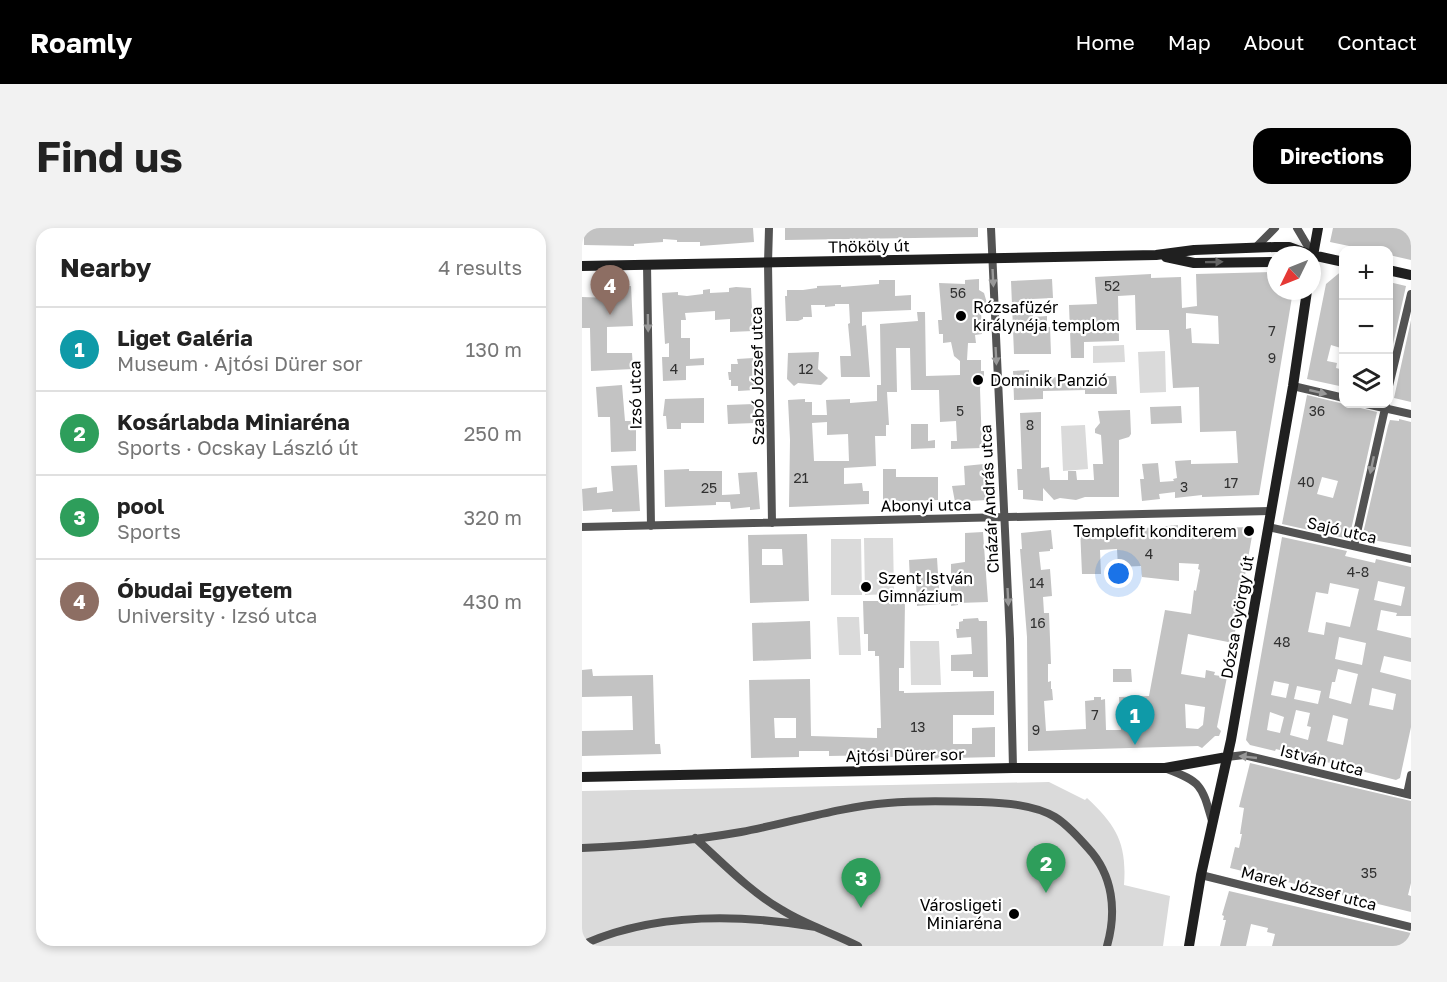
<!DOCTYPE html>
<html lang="en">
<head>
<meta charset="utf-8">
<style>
	body { margin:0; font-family:"Golos Text",sans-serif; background:#f2f2f2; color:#222 }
	.controls { position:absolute; right:18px; top:18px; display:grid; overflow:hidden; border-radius:12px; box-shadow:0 3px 9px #0003 }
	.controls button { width:54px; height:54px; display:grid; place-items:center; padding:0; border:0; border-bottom:2px solid #e0e0e0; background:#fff; color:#222; font:30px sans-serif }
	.compass { position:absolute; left:685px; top:18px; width:54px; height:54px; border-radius:50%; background:#fff; box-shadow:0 3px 9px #0003; rotate:227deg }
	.you { position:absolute; left:537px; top:346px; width:21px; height:21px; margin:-15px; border:4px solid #fff; border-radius:50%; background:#1a73e8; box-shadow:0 0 0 9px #1a73e833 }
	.badge { display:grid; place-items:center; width:39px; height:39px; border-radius:50%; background:#000; color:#fff; font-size:20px; font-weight:700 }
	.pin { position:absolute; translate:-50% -50px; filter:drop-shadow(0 2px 3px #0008) }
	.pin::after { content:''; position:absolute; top:32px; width:21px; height:18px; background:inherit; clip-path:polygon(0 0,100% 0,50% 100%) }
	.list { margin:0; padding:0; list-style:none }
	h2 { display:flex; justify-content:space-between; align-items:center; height:78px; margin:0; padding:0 24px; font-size:26px }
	h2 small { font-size:20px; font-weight:400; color:#767676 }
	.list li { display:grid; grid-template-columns:39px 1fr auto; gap:18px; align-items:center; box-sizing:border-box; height:84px; padding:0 24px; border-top:2px solid #e0e0e0 }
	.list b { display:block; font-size:22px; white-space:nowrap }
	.list p { margin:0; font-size:20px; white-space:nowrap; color:#767676 }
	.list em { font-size:20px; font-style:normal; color:#767676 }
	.icon { flex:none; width:33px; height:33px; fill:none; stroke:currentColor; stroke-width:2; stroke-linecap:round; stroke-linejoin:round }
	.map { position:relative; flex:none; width:829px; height:718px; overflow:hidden; border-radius:18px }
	header { display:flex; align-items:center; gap:36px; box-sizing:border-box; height:84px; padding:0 30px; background:#000; color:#fff }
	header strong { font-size:28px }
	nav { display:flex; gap:33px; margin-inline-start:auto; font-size:21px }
	.intro { display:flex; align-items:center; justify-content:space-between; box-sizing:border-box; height:144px; padding:0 36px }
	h1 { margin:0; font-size:42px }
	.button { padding:15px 27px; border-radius:18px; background:#000; color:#fff; font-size:21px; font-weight:700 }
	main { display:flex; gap:36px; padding:0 36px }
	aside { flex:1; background:#fff; border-radius:18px; box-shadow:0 3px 9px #0003 }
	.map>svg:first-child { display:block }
</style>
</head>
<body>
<header>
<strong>Roamly</strong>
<nav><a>Home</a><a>Map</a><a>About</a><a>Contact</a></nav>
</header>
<div class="intro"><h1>Find us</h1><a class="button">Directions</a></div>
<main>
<aside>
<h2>Nearby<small>4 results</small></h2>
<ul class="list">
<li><span class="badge" style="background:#0f9aa8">1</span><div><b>Liget Galéria</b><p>Museum · Ajtósi Dürer sor</p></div><em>130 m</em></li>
<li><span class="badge" style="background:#2e9e5b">2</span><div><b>Kosárlabda Miniaréna</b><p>Sports · Ocskay László út</p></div><em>250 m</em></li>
<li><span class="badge" style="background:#2e9e5b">3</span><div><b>pool</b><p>Sports</p></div><em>320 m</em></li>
<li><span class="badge" style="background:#8d6e63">4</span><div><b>Óbudai Egyetem</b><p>University · Izsó utca</p></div><em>430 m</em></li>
</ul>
</aside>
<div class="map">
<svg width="829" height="718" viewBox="0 0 829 718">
	<rect width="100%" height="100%" fill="#fff"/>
	<!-- green -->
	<path fill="#dadada" d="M542,117L543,134L511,135V118Z
		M583,123L584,164L558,165L556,124Z
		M503,197L506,241L481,243L479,198Z
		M282,310H311L312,366L283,367Z
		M249,311H279L280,367H249Z
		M255,389H277L279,427H257Z
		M328,413H357L359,457H329Z
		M467,554L503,572L505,570C535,598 545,616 542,657L588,668L581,718H0V563Z"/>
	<!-- building -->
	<path fill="#c3c3c3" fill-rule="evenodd" d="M2,0H171L172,14L118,18V14H95V12L81,11V14L52,16V18L2,17Z
		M203,0H396V9L203,12Z
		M751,0H829V32L807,27V22H786L748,14Z
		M762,41V121L749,117L745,133L755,135L754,140L762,142V159L725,151L744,56Z
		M694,44V63H711L677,267L620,269V267L593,270V264L577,266L578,271L560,273L558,251H562L560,236L576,235L578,254L592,253L591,251L595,250L593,233L609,232V236L656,235L654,203L618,204L617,159L591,160L587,102H554L553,67L536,68L537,113L502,114V130H489L487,77L515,76L513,49L569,46V50L599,49L600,80L615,78L614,46ZM604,85L636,88L637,116L610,115L609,100L604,101Z
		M397,51V62L402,65L405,75L399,83L400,106L393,107L394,115H386L385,132H399V143H402V152H399L398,161L400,220L369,221V213H375L374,193L358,194L357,162H329L328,120H314L315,164H305L307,197H304V208H293L294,238L262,240V256L280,255L281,263H287V276L207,279L208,212L206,172L223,171V174H230V187H245L244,172L268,171V175L295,173V157H299L298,96L336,93L335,84H343L344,148L378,147V133L372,128L369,114L361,115V106H357L356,92H360L357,55L383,56V52ZM245,194V207L266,206L267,233H232L230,195Z
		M470,51L471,70L450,71L451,89L465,88V99H468L469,126H432L429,53Z
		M297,52H313V68L329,67V82L280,84V98L284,97L288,149H259L258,128H269L266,96L268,95L267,76H253V78L243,79V77H229L230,89H221V91L216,93H204L203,68H205V62H221L235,60V58L259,57V59L297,56Z
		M807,54L824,58L807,134Z
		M49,58L51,98L25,99V125H50L51,141L9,143L8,100H0V69L29,70L28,59Z
		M154,59L169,60L171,103L148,104V91L133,92V83L103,85L104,92H99V110H108V131L122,130V137L104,138V152L81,153L80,129H87V115L83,116L80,65L96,64V67L105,68L121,66V62L128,61V65L147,64V60Z
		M829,92V174L812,170Z
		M237,124L236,141L246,150L239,157L216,155L212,158L205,151L206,125Z
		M171,130L173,162L156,163V158H149V152H147L146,144H149V136H156L155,131Z
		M447,142V150L534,148L535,166H503V162L461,163V171L432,172L431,143Z
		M40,157L43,193H54V223L29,224L28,189H16L14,159Z
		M725,167L795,184L767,311L700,296ZM740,249L756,253L751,270L735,266Z
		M122,170V195H99V201H85L84,188H81L83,171Z
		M172,176L173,195L146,196L145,177Z
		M599,178L600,195L569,196L568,179Z
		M548,182L549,206L547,209L537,212V269H503L494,272L478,270L472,272L461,260V273L441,271V262H436L435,241H440L438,185L459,184V240L467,239L468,252H486V243H494L495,252H512L511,236H521L519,207L513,205V201L518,195L516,183Z
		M817,191L829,194V319L780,310L806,198L808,192L817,193Z
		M329,196H346V213L353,212V220L329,221Z
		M402,236L404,272L373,274L370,258L383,257L382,238Z
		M55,237L58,283L30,284V281L1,283L0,261L15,259V265L31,263L29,238Z
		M107,241V243H140V267L158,266L156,245L175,244L178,281L168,282V279L149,281L148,274H134V277L83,279L82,242Z
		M301,241H314V249H356V272L301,274Z
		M596,297V301L670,299V308L651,415L606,406L599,446L623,450L624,442L633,444L632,447L645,449L635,499L639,503L637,508H633L620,520L616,518L446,523L445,409L438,321H440L439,305L469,302L471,321H468V323L457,324L459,342L468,341L470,368L461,369L462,385H467L469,436H466V454L469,453V461H470L471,472L462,473L464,503L504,501L503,473L512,472V469H519V472L523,471L524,502H539L537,469L567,468L583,382L609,386L612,362L614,363L618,342L616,341L617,336L597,335V353L560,349L559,338L536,339L535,321L518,322L519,346H500L498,300L553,299V301ZM603,476L623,479L621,497L616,501L604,500Z
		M401,304L406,374L376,375V377L369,378V336L383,334V305Z
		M225,306L227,373L168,375L166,307ZM180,321H200L201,337H180Z
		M700,309L765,323L763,328L793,335L794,331L829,339V388H814L815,385L799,382L795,402L829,410V434L802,428L798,444L829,452V499L818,550L814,552L694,521L693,523L668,517L664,512ZM796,353L823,359L819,378L792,372ZM748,355L777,361L768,399L744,394L742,407L726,404L734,364L746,366ZM757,409L784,415L780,437L753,431ZM756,441L776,446L769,476L747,470L750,454H753ZM692,453L707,456L704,470L689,467ZM715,458L739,463L736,476L712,471ZM790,460L814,466L811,482L787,477ZM714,482L728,485L725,498L729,499L726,512L708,507ZM688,484L702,489L698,505L685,502ZM751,487L766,491L761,517L745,513Z
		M355,330L358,376L335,378L334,353H328L327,332Z
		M281,373H323L322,440H317V463H322V465L412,463V487H371V516H390V500L413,499V529L329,531V529H299V527L247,528V523H217V529L169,530L167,452L228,451L229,508L295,510V500H299L297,428H293V423H286V406H282ZM192,490H214V510H193Z
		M396,390L397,393H405L406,449H391V443H369V427L390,426L389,409L375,410L374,401H377V394L381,393V391Z
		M228,393L229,431L171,433L170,395Z
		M10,441L11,448L71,447L73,516H78L79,526L0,528V503L51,502L50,468L0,469V442Z
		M531,441H549L550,454H531Z
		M668,535L829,573V655L826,667L829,668V684L648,640L653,619L657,620L660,606H658L662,580L657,579Z
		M647,663L829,705V718H690L693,706L685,704L686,700L669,696L664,718H638L644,692H641L642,688L640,687Z"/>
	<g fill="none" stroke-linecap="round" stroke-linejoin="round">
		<!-- street -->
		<path stroke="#535353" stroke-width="8" d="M187,0L186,35L190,295
			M409,0L428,411L431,540
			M715,0L731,27
			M674,19L693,0
			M65,36L69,298
			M711,158L762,170
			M806,162L829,66
			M784,176L829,186
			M0,299L688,283
			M686,299L829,331
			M772,318L804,176
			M645,529L662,527L829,567
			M585,541C620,554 620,558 630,593
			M825,566L829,547
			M113,610C141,635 167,663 200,682C224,697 251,705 276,718
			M0,620C53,618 107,613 159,604C208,595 256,579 306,575C336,572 367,573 397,574C421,575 451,576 473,589C486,597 496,609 506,620C531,647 535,683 525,718
			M619,647L829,699
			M0,717C73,684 157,686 234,699"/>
		<!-- secondary -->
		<path stroke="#202020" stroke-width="10" d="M730,27L762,34
			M584,29L612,35L694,34
			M730,33L736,0
			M0,38L574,27L612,22L693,19H707L729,27
			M806,42L829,47
			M0,549L431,540H583L645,529
			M607,718L619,647L649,512L711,158L725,63"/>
	</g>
	<!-- one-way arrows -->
	<defs><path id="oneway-solid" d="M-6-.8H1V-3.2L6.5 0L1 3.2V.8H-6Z" transform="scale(1.5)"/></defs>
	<use fill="#636363" href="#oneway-solid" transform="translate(632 34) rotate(-1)"/>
	<g fill="#989898">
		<use href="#oneway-solid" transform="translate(411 50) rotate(87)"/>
		<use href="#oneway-solid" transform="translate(66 95) rotate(89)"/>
		<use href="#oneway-solid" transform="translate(414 128) rotate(87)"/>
		<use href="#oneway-solid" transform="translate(736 164) rotate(13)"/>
		<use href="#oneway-solid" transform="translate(790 237) rotate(102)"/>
		<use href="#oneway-solid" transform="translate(426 369) rotate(87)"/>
		<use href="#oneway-solid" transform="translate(666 529) rotate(-174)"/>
	</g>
	<!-- markers -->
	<g fill="#000" stroke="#fff" stroke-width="2">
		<circle cx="379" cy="88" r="6"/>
		<circle cx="396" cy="152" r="6"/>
		<circle cx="667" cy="303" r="6"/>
		<circle cx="284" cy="359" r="6"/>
		<circle cx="432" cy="686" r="6"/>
	</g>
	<g text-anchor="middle" stroke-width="4.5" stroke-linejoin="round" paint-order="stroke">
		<!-- number labels -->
		<g font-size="14" fill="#313131">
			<text x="530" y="63">52</text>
			<text x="376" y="70">56</text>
			<text x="690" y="108">7</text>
			<text x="690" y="135">9</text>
			<text x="92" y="146">4</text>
			<text x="224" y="146">12</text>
			<text x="378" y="188">5</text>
			<text x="735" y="188">36</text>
			<text x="448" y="202">8</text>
			<text x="219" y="255">21</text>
			<text x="724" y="259">40</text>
			<text x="649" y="260">17</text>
			<text x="602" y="264">3</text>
			<text x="127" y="265">25</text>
			<text x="567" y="331">4</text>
			<text x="776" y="349">4-8</text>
			<text x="455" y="360">14</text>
			<text x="456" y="400">16</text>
			<text x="700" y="419">48</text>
			<text x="513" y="492">7</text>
			<text x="336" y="504">13</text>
			<text x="454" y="507">9</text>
			<text x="787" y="650">35</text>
		</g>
		<!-- street labels -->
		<g font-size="16" fill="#000" stroke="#fff">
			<text transform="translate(287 18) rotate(-1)" y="6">Thököly út</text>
			<text transform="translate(175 148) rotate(-91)" y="6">Szabó József utca</text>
			<text transform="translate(53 167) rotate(-91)" y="6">Izsó utca</text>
			<text transform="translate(407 271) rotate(-93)" y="6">Cházár András utca</text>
			<text transform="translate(344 277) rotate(-1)" y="6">Abonyi utca</text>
			<text transform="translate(760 302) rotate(13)" y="6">Sajó utca</text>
			<text transform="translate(655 389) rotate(-80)" y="6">Dózsa György út</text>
			<text transform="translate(323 527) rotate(-1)" y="6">Ajtósi Dürer sor</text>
			<text transform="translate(740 532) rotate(14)" y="6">István utca</text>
			<text transform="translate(727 660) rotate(14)" y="6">Marek József utca</text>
		</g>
		<!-- poi labels -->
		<g font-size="16" fill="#000" stroke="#fff" text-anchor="start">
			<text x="391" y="85">Rózsafüzér<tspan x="391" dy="18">királynéja templom</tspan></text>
			<text x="408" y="158">Dominik Panzió</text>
			<text x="655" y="309" text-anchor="end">Templefit konditerem</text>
			<text x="296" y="356">Szent István<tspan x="296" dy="18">Gimnázium</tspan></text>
			<text x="420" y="683" text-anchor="end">Városligeti<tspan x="420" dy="18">Miniaréna</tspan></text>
		</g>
	</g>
</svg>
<div class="controls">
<button>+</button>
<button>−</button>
<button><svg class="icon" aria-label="layers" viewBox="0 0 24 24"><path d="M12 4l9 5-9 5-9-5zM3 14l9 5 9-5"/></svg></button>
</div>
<svg class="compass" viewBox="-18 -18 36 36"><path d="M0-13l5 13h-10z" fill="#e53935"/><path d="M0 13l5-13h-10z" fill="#767676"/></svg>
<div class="you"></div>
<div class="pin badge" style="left:553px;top:517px;background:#0f9aa8">1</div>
<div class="pin badge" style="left:464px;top:665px;background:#2e9e5b">2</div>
<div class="pin badge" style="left:279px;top:680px;background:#2e9e5b">3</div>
<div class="pin badge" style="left:28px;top:87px;background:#8d6e63">4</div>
</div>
</main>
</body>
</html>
